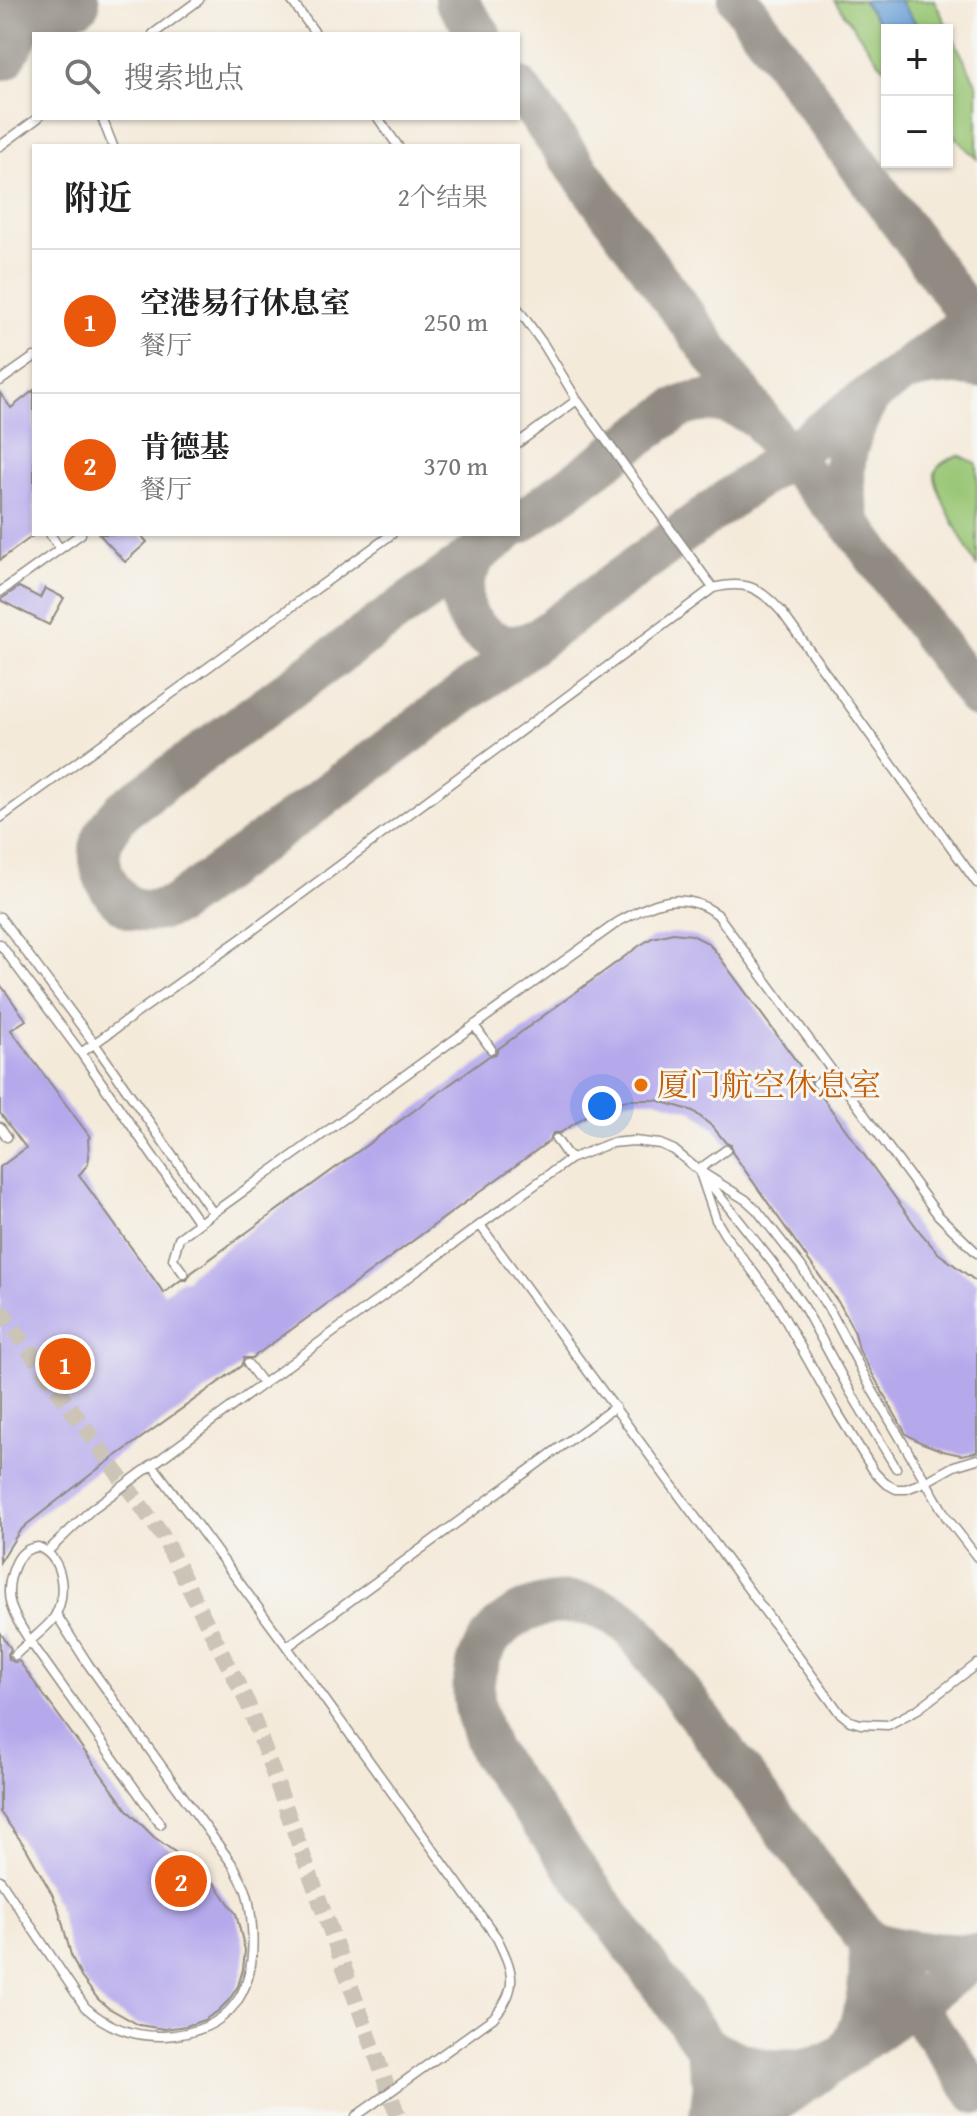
<!DOCTYPE html>
<html lang="zh">
<head>
<meta charset="utf-8">
<style>
	body { margin:0; font-family:"Gentium Book Plus","Noto Serif SC",serif; background:#f6f6f6; color:#222 }
	.controls { position:absolute; right:24px; top:24px; display:grid; overflow:hidden; border-radius:0px; box-shadow:0 2px 6px #0004 }
	.controls button { width:72px; height:72px; display:grid; place-items:center; padding:0; border:0; border-bottom:2px solid #e0e0e0; background:#fff; color:#222; font:40px sans-serif }
	.you { position:absolute; left:602px; top:1106px; width:28px; height:28px; margin:-20px; border:6px solid #fff; border-radius:50%; background:#1a73e8; box-shadow:0 0 0 12px #1a73e833 }
	.badge { display:grid; place-items:center; width:52px; height:52px; border-radius:50%; background:#ea580c; color:#fff; font-size:26px; font-weight:700 }
	.pin { position:absolute; translate:-50% -50%; border:4px solid #fff; box-shadow:0 2px 8px #0006 }
	.list { margin:0; padding:0; list-style:none }
	h2 { display:flex; justify-content:space-between; align-items:center; height:104px; margin:0; padding:0 32px; font-size:34px }
	h2 small { font-size:26px; font-weight:400; color:#767676 }
	.list li { display:grid; grid-template-columns:52px 1fr auto; gap:24px; align-items:center; box-sizing:border-box; height:144px; padding:0 32px; border-top:2px solid #e0e0e0 }
	.list b { display:block; font-size:30px; white-space:nowrap }
	.list p { margin:0; font-size:26px; white-space:nowrap; color:#767676 }
	.list em { font-size:26px; font-style:normal; color:#767676 }
	.icon { flex:none; width:44px; height:44px; fill:none; stroke:currentColor; stroke-width:2; stroke-linecap:round; stroke-linejoin:round }
	.map { position:relative; flex:none; width:977px; height:2116px; overflow:hidden }
	.search { position:absolute; background:#fff; box-shadow:0 2px 6px #0004; left:32px; top:32px; width:488px; height:88px; display:flex; align-items:center; gap:20px; box-sizing:border-box; padding:0 28px; border-radius:0px; color:#767676; font-size:30px }
	.panel { position:absolute; background:#fff; box-shadow:0 2px 6px #0004; left:32px; top:144px; width:488px; height:392px; border-radius:0px }
	.map>svg:first-child { display:block }
</style>
</head>
<body>
<div class="map">
<svg width="977" height="2116" viewBox="0 0 977 2116">
	<rect width="100%" height="100%" fill="#f6f6f2"/>
	<filter id="ink" filterUnits="userSpaceOnUse"><feTurbulence type="fractalNoise" baseFrequency=".0125" numOctaves="2"/><feDisplacementMap in="SourceGraphic" scale="16" xChannelSelector="R" yChannelSelector="G"/><feConvolveMatrix kernelMatrix="1 2 1 2 8 2 1 2 1" color-interpolation-filters="sRGB"/></filter>
	<filter id="wash" filterUnits="userSpaceOnUse"><feTurbulence type="fractalNoise" baseFrequency=".006" numOctaves="4" result="noise"/><feDisplacementMap in="SourceGraphic" scale="32" xChannelSelector="R" yChannelSelector="G"/><feGaussianBlur stdDeviation="1.8" result="paint"/><feColorMatrix in="noise" values="0 0 0 0 0 0 0 0 0 0 0 0 0 0 0 0 0 1.4 0 .05"/><feComposite in="paint" operator="in"/></filter>
	<g filter="url(#wash)">
		<rect width="100%" height="100%" fill="#f4eada"/>
		<!-- green -->
		<path fill="#99c674" stroke="#627850" stroke-width="2" d="M834,0H934L977,85V159L947,129V30H887V70L879,62Z
			M959,455L977,464V567C968,550 933,489 935,474C937,463 950,459 959,455Z"/>
		<!-- water -->
		<path fill="#679ed5" stroke="#496480" stroke-width="2" d="M862,0H899L921,30H887V34Z"/>
		<g fill="none" stroke-linecap="round" stroke-linejoin="round">
			<!-- taxiway -->
			<path stroke="#908a82" stroke-width="42" d="M22,0C42,12 57,12 79,4
				M455,0L480,34
				M739,0L977,327
				M4,59C18,37 25,25 16,0
				M518,87L787,456L851,524L977,697
				M907,371C931,364 952,363 977,367
				M518,524L676,409C710,395 731,401 761,420
				M851,524C838,472 843,443 870,396
				M504,534L123,810C115,819 106,829 102,841C94,866 110,899 134,909C149,914 163,910 177,904L977,317
				M477,554C468,568 459,584 463,602C467,627 494,649 520,645C526,644 533,641 538,639
				M706,2046C747,2070 780,2077 826,2064
				M705,2047L714,2083L710,2116
				M847,2052C867,2017 873,1981 868,1941C904,1953 939,1954 977,1955
				M756,2116L914,2004L977,1956
				M757,2116L490,1752C481,1729 471,1705 474,1681C482,1603 582,1578 634,1630L868,1941L977,2093"/>
		</g>
		<g id="blocks">
			<!-- building -->
			<path fill="#b5a9ec" d="M34,390V535L0,560V393L11,408Z
				M99,534H140L147,542L125,562Z
				M19,587L40,598L45,588L64,598L49,625L0,600Z
				M673,933L692,935L708,943L715,951L811,1081L812,1088L817,1090L920,1232L938,1253L977,1282V1452L961,1455L943,1451L920,1442L906,1434L859,1350L855,1333L841,1306L732,1152L731,1145L726,1143L713,1127L693,1111L656,1100H628L601,1106L560,1133H553L549,1141L328,1303L252,1358H244L241,1366L94,1472L26,1525L19,1532L0,1562V1167L26,1148L0,1113V984L26,1020L11,1030L90,1137L88,1139L89,1156L88,1164L79,1175L164,1293L181,1280H187L191,1273L489,1056L496,1054L498,1049L639,946L652,938Z
				M0,1632L11,1649L8,1654L9,1659L14,1662L19,1661L128,1811L154,1837L200,1870L216,1885L236,1914L245,1950L243,1969L238,1986L229,2000L218,2011L204,2020L186,2026L164,2029L139,2025L107,2007L98,1999L81,1977L71,1955L58,1907L52,1894L26,1848L0,1812Z"/>
		</g>
	</g>
	<g filter="url(#ink)">
		<use href="#blocks" fill-opacity="0" stroke="#908a82" stroke-width="2"/>
		<g fill="none" stroke-linecap="round" stroke-linejoin="round">
			<!-- street-tunnel -->
			<path stroke="#ccc4b7" stroke-width="16" stroke-dasharray="16 8" stroke-linecap="butt" d="M0,1310L162,1535L248,1704L398,2116"/>
			<!-- lane casing -->
			<g stroke="#908a82" stroke-width="11">
				<path id="lane" d="M291,0L316,34
					M153,34L199,0
					M102,118L113,146
					M378,118L398,146
					M0,146L38,118
					M518,309L544,345L577,400L713,588
					M0,381L34,357
					M518,443L577,400
					M50,534L60,549
					M0,592L81,534
					M0,818L392,534
					M0,917L94,1043L213,1213
					M0,944L81,1053L199,1223
					M474,1025L491,1049
					M81,1053L253,930L713,588C745,580 759,587 781,611L977,883
					M817,1083L833,1072
					M0,1127L7,1137
					M556,1139L570,1159
					M698,1170L726,1150
					M699,1170L716,1220L725,1235L773,1298L839,1415L875,1473L885,1483L896,1489H906L927,1481L954,1466L977,1459
					M704,1176L772,1262L804,1307L851,1393L896,1468
					M480,1225L839,1712L850,1721L861,1724L888,1725L918,1709L977,1664
					M184,1274L173,1259L179,1238L213,1213L618,922C653,903 681,888 717,914L938,1215L977,1253
					M248,1364L263,1384
					M152,1464L287,1647L497,1938C513,1971 520,1988 493,2018L356,2116
					M38,1547C64,1557 68,1597 53,1619C47,1627 38,1634 30,1641C13,1615 1,1597 15,1565C19,1555 26,1548 38,1547Z
					M48,1551L92,1509L570,1159L611,1143L634,1141L660,1144L674,1150L698,1170L746,1200L757,1210L801,1266L832,1314L871,1388L947,1518L977,1557
					M287,1647L615,1407
					M15,1655L30,1641L160,1824
					M0,1880L85,2007C107,2027 134,2037 164,2036C231,2032 257,1991 252,1927C251,1915 250,1902 246,1891C243,1883 238,1876 235,1868L88,1664L56,1614"/>
			</g>
			<!-- lane -->
			<use href="#lane" stroke="#fff" stroke-width="8"/>
		</g>
	</g>
	<!-- markers -->
	<circle fill="#e8710a" stroke="#f6f6f2" stroke-width="3" cx="641" cy="1085" r="8"/>
	<g text-anchor="middle" stroke-width="6" stroke-linejoin="round" paint-order="stroke">
		<!-- food labels -->
		<g font-size="32" fill="#c56008" stroke="#f6f6f2" text-anchor="start">
			<text x="657" y="1096">厦门航空休息室</text>
		</g>
	</g>
</svg>
<div class="controls">
<button>+</button>
<button>−</button>
</div>
<div class="you"></div>
<div class="pin badge" style="left:65px;top:1364px">1</div>
<div class="pin badge" style="left:181px;top:1881px">2</div>
<div class="search"><svg class="icon" aria-label="search" viewBox="0 0 24 24"><circle cx="10" cy="10" r="6"/><path d="M15 15l6 6"/></svg>搜索地点</div>
<section class="panel">
<h2>附近<small>2个结果</small></h2>
<ul class="list">
<li><span class="badge">1</span><div><b>空港易行休息室</b><p>餐厅</p></div><em>250 m</em></li>
<li><span class="badge">2</span><div><b>肯德基</b><p>餐厅</p></div><em>370 m</em></li>
</ul>
</section>
</div>
</body>
</html>
